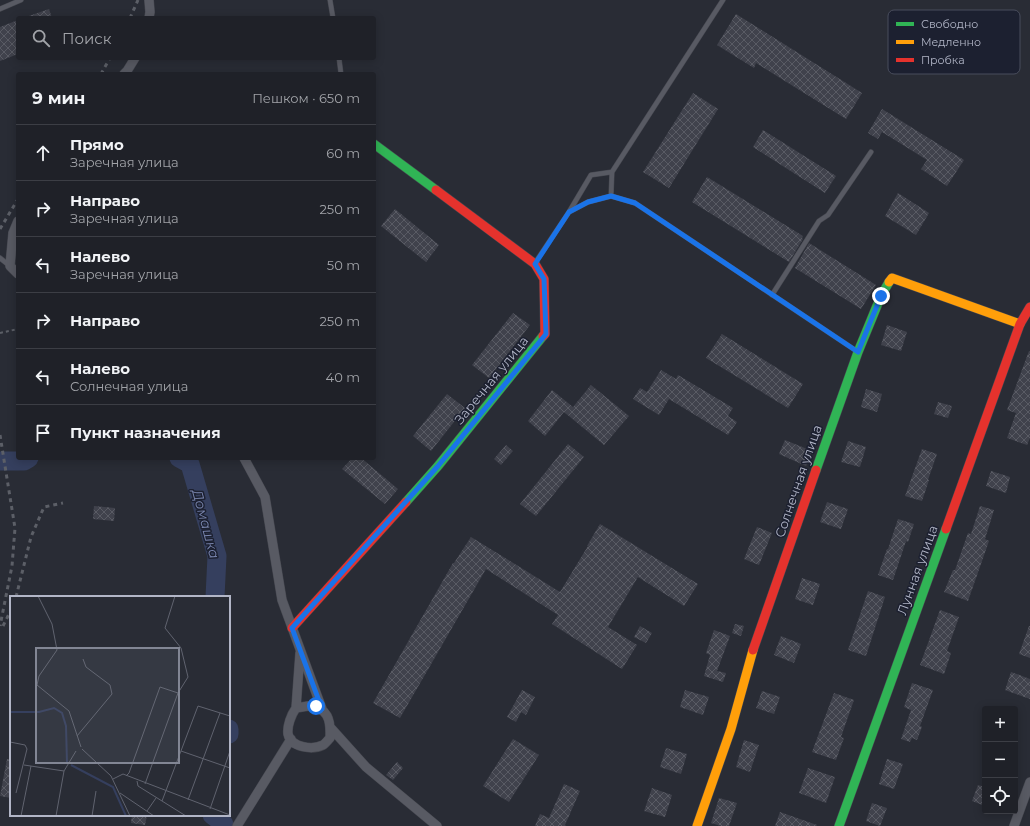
<!DOCTYPE html>
<html lang="ru">
<head>
<meta charset="utf-8">
<style>
	body { margin:0; font-family:Montserrat,sans-serif; background:#2c2e34; color:#f1f3f6 }
	.controls { position:absolute; right:12px; bottom:12px; display:grid; overflow:hidden; border-radius:4px; box-shadow:0 2px 10px #0003 }
	.controls button { width:36px; height:36px; display:grid; place-items:center; padding:0; border:0; border-bottom:1px solid #3c3e45; background:#1f2128; color:#f1f3f6; font:20px sans-serif }
	.stop { position:absolute; width:12px; height:12px; margin:-9px; border:3px solid #1a73e8; border-radius:50%; background:#fff }
	.stop.end { background:#1a73e8; border-color:#fff; box-shadow:0 1px 4px #0008 }
	.list { margin:0; padding:0; list-style:none }
	h2 { display:flex; justify-content:space-between; align-items:center; height:52px; margin:0; padding:0 16px; font-size:17px }
	h2 small { font-size:13px; font-weight:400; color:#a1a3a8 }
	.list li { display:grid; grid-template-columns:26px 1fr auto; gap:12px; align-items:center; box-sizing:border-box; height:56px; padding:0 16px; border-top:1px solid #3c3e45 }
	.list b { display:block; font-size:15px; white-space:nowrap }
	.list p { margin:0; font-size:13px; white-space:nowrap; color:#a1a3a8 }
	.list em { font-size:13px; font-style:normal; color:#a1a3a8 }
	.icon { flex:none; width:22px; height:22px; fill:none; stroke:currentColor; stroke-width:2; stroke-linecap:round; stroke-linejoin:round }
	.map { position:relative; flex:none; width:1030px; height:826px; overflow:hidden }
	.search { position:absolute; background:#1f2128; box-shadow:0 2px 10px #0003; left:16px; top:16px; width:360px; height:44px; display:flex; align-items:center; gap:10px; box-sizing:border-box; padding:0 14px; border-radius:4px; color:#a1a3a8; font-size:15px }
	.panel { position:absolute; background:#1f2128; box-shadow:0 2px 10px #0003; left:16px; top:72px; width:360px; height:388px; border-radius:4px }
	.map>svg:first-child { display:block }
</style>
</head>
<body>
<div class="map">
<svg width="1030" height="826" viewBox="0 0 1030 826">
	<defs>
		<pattern id="building-cross-hatch" width="8" height="8" patternUnits="userSpaceOnUse"><rect width="8" height="8" fill="#40424c"/><path d="M0 0l8 8M0 8l8-8" fill="none" stroke="#595b64"/></pattern>
	</defs>
	<rect width="100%" height="100%" fill="#292c35"/>
	<g fill="none" stroke-linecap="round" stroke-linejoin="round">
		<!-- river -->
		<path stroke="#353f5e" stroke-width="19" d="M179,458L190,464L217,556L215,597
			M0,461H24L29,458
			M229,729V734
			M212,815L224,824"/>
	</g>
	<!-- building -->
	<path fill="url(#building-cross-hatch)" d="M49,9L52,18H26V17Z
		M736,14L862,93L846,119L756,63L754,68L717,45Z
		M18,20V54L0,61V27Z
		M693,93L718,109L669,188L643,172Z
		M882,109L964,160L947,186L921,169L927,160L882,132L878,139L868,133Z
		M763,130L836,176L825,193L753,147Z
		M707,177L803,236L802,238L803,239L789,262L692,202Z
		M898,193L929,213L916,235L885,216Z
		M395,209L439,245L426,262L381,226Z
		M809,243L876,285L861,309L795,268Z
		M513,313L530,325L489,378L472,365Z
		M887,325L907,332L901,351L881,345Z
		M722,334L803,384L788,408L706,358Z
		M1029,351H1030V438L1027,445L1007,438L1016,413L1007,410Z
		M661,370L676,379L678,375L733,408L728,416L737,422L728,435L669,399L659,415L633,399L640,388L647,392Z
		M591,385L629,416L604,445L564,412L545,436L528,421L552,390L573,407Z
		M866,389L882,394L877,412L861,407Z
		M447,394L465,408L431,451L413,436Z
		M938,402L952,406L948,418L934,414Z
		M785,440L812,451L806,466L779,454Z
		M848,441L866,447L860,467L841,462Z
		M568,444L584,457L536,516L520,504Z
		M506,445L513,451L501,465L494,459Z
		M922,449L937,454L928,480H929L922,501L905,496Z
		M352,458H361L398,489L385,504L342,469Z
		M991,471L1010,477L1006,493L986,486Z
		M827,502L848,509L841,529L820,522Z
		M94,506L115,508L114,521L93,519Z
		M980,506L994,510L985,539L989,541L968,601L944,592L953,570H955L968,533L971,534Z
		M898,519L914,524L908,542L906,541L893,580L878,575L887,549H888Z
		M600,524L698,584L684,606L638,577L608,627L637,645L622,669L552,624L558,615L486,569L400,718L373,703L453,563H454L471,537L560,592L588,546H587Z
		M757,527L772,533L759,565L744,559Z
		M802,578L820,584L813,605L795,599Z
		M868,591L885,597L866,656L848,650Z
		M940,610L959,617L947,651L951,653L944,674L920,665Z
		M735,624L744,626L741,636L732,633Z
		M640,626L652,633L646,643L634,637Z
		M1029,626H1030V658L1019,654Z
		M714,630L730,636L717,671L726,673L723,682L704,676L710,655L706,653Z
		M781,636L801,644L794,663L774,655Z
		M1011,672L1030,679V699L1005,690Z
		M912,683L933,690L920,726L922,727L917,740L912,738L910,742L901,739L911,710L904,707Z
		M522,690L535,697L526,715L521,712L516,722L507,717Z
		M685,690L709,697L703,715L680,707Z
		M762,691L780,697L774,714L756,708Z
		M834,693L854,700L841,737L844,738L836,760L812,752Z
		M513,739L539,755L509,802L483,786Z
		M744,740L759,745L750,772L736,767Z
		M666,748L687,754L681,774L660,767Z
		M7,759L11,760V798L0,796Z
		M887,759L903,764L894,789L879,784Z
		M397,762L403,768L393,780L386,775Z
		M808,768L835,777L826,803L799,793Z
		M564,784L580,791L565,825L566,826H535L540,814L549,818Z
		M978,785L985,787V806L972,801Z
		M652,788L672,795L665,817L644,811Z
		M719,798L737,803L729,826H721L711,823Z
		M872,803L887,808L880,826L866,821Z
		M780,812L817,825L816,826H775Z
		M132,815H147L145,825L131,823Z"/>
	<g fill="none" stroke-linecap="round" stroke-linejoin="round">
		<!-- lane casing -->
		<g stroke="#45474f" stroke-width="5.5">
			<path id="lane" d="M330,0L333,18
				M0,9L21,0
				M339,58L341,74
				M611,196L612,172L723,0
				M569,212L591,175L612,172
				M0,258L10,266
				M535,263L569,212L588,202L611,196L635,203L858,352
				M772,295L819,221L828,215L871,152"/>
		</g>
		<!-- street casing -->
		<g stroke="#45474f" stroke-width="10">
			<path id="street" d="M149,18L150,12L149,0
				M124,74L127,71L135,58
				M18,221L13,233L10,266L18,274
				M244,458L265,497L282,600L322,709
				M308,706C328,707 331,720 330,738C328,740 325,744 323,745C313,750 291,748 288,734C287,726 291,715 296,708Z
				M296,708L300,653
				M330,727L366,767L437,826
				M237,826L291,739
				M1014,826L1030,782"/>
		</g>
		<!-- fast casing -->
		<g stroke="#45474f" stroke-width="10">
			<path id="fast" d="M374,144L436,190
				M816,470L858,352L881,296L889,282
				M406,502L438,466L543,336
				M839,826L946,529"/>
		</g>
		<!-- slow casing -->
		<g stroke="#45474f" stroke-width="10">
			<path id="slow" d="M889,282L892,278L1020,324
				M697,826L731,729L753,650"/>
		</g>
		<!-- jam casing -->
		<g stroke="#45474f" stroke-width="10">
			<path id="jam" d="M436,190L535,264L544,279L545,334L543,336
				M946,529L1020,324L1030,307
				M292,628L406,502
				M753,650L816,470"/>
		</g>
		<!-- path -->
		<path stroke="#5c5f67" stroke-width="2" stroke-dasharray="3 3" stroke-linecap="butt" d="M0,333L18,329"/>
		<!-- lane -->
		<use href="#lane" stroke="#585a63" stroke-width="4.5"/>
		<!-- street -->
		<use href="#street" stroke="#585a63" stroke-width="9"/>
		<!-- fast -->
		<use href="#fast" stroke="#30b455" stroke-width="9"/>
		<!-- slow -->
		<use href="#slow" stroke="#ff9f0a" stroke-width="9"/>
		<!-- jam -->
		<use href="#jam" stroke="#e5322d" stroke-width="9"/>
		<!-- rail -->
		<path stroke="#5c5f67" stroke-width="3" stroke-dasharray="4 4" stroke-linecap="butt" d="M130,18L138,0
			M101,74L110,58
			M0,229L18,199
			M0,435L15,528L12,566L0,626
			M16,597L31,537L44,507L63,503
			M3,626L11,610"/>
	</g>
	<g fill="none" stroke-linecap="round" stroke-linejoin="round">
		<!-- route -->
		<path stroke="#1a73e8" stroke-width="5" d="M316,706L322,709L292,628L438,466L546,334L544,279L535,264L569,212L588,202L611,196L635,203L858,352L881,296"/>
	</g>
	<g text-anchor="middle" stroke-width="3" stroke-linejoin="round" paint-order="stroke">
		<!-- street labels -->
		<g font-size="13" fill="#b2b6c7" stroke="#1c2030">
			<text transform="translate(491 380) rotate(-51)" y="5">Заречная улица</text>
			<text transform="translate(798 481) rotate(-71)" y="5">Солнечная улица</text>
			<text transform="translate(917 570) rotate(-70)" y="5">Лунная улица</text>
		</g>
		<!-- water labels -->
		<g font-size="14" font-style="italic" fill="#7a86af" stroke="#1c2030">
			<text transform="translate(206 524) rotate(75)" y="5">Домашка</text>
		</g>
	</g>
	<!-- overview -->
	<g transform="translate(10 596)">
		<rect width="220" height="220" fill="#292c35"/>
		<path fill="none" stroke="#353f5e" stroke-width="2" d="M0,116H29L44,112L52,117L56,130L57,167M61,169L103,191L116,220"/>
		<path fill="none" stroke="#60636f" stroke-width="1" d="M28,0L42,28L47,54L29,80L27,89L59,115L71,151M67,140L102,98L100,89L76,71L73,63M0,146L15,149L17,153L6,197M72,153L101,180L120,220M171,155L220,172M14,169L54,175M116,180L119,177L150,91L168,97M103,183L113,178L220,219M127,185L128,190L176,220M135,188L168,97L178,81L171,52L155,32L165,0M110,197L144,220M178,204L210,117M152,205L188,110L220,120M200,213L220,155M137,215L146,202M11,220L21,170M46,220L54,175L66,155M82,220L86,195"/>
		<path fill="#828694" fill-opacity="0.15" stroke="#828694" stroke-width="2" d="M26,52H169V167H26Z"/>
		<rect width="220" height="220" fill="none" stroke="#b2b6c7" stroke-width="2"/>
	</g>
	<!-- legend -->
	<rect x="888" y="10" width="132" height="64" rx="6" fill="#1c2030" stroke="#494d5d" stroke-width="1"/>
	<rect x="896" y="22" width="18" height="4" fill="#30b455"/>
	<rect x="896" y="40" width="18" height="4" fill="#ff9f0a"/>
	<rect x="896" y="58" width="18" height="4" fill="#e5322d"/>
	<g font-size="11" fill="#b2b6c7">
		<text x="921" y="28">Свободно</text>
		<text x="921" y="46">Медленно</text>
		<text x="921" y="64">Пробка</text>
	</g>
</svg>
<div class="controls">
<button>+</button>
<button>−</button>
<button><svg class="icon" aria-label="locate" viewBox="0 0 24 24"><circle cx="12" cy="12" r="6"/><path d="M12 2v4M12 18v4M2 12h4M18 12h4"/></svg></button>
</div>
<div class="stop" style="left:316px;top:706px"></div>
<div class="stop end" style="left:881px;top:296px"></div>
<div class="search"><svg class="icon" aria-label="search" viewBox="0 0 24 24"><circle cx="10" cy="10" r="6"/><path d="M15 15l6 6"/></svg>Поиск</div>
<section class="panel">
<h2>9 мин<small>Пешком · 650 m</small></h2>
<ul class="list">
<li><svg class="icon" aria-label="ahead" viewBox="0 0 24 24"><path d="M12 20V5M6 11l6-6 6 6"/></svg><div><b>Прямо</b><p>Заречная улица</p></div><em>60 m</em></li>
<li><svg class="icon" aria-label="right" viewBox="0 0 24 24"><path d="M7 20v-9h11M14 6l5 5-5 5"/></svg><div><b>Направо</b><p>Заречная улица</p></div><em>250 m</em></li>
<li><svg class="icon" aria-label="left" viewBox="0 0 24 24"><path d="M17 20v-9H6M10 6l-5 5 5 5"/></svg><div><b>Налево</b><p>Заречная улица</p></div><em>50 m</em></li>
<li><svg class="icon" aria-label="right" viewBox="0 0 24 24"><path d="M7 20v-9h11M14 6l5 5-5 5"/></svg><div><b>Направо</b></div><em>250 m</em></li>
<li><svg class="icon" aria-label="left" viewBox="0 0 24 24"><path d="M17 20v-9H6M10 6l-5 5 5 5"/></svg><div><b>Налево</b><p>Солнечная улица</p></div><em>40 m</em></li>
<li><svg class="icon" aria-label="arrive" viewBox="0 0 24 24"><path d="M6 21V4h12l-3 4 3 4H6"/></svg><div><b>Пункт назначения</b></div></li>
</ul>
</section>
</div>
</body>
</html>
